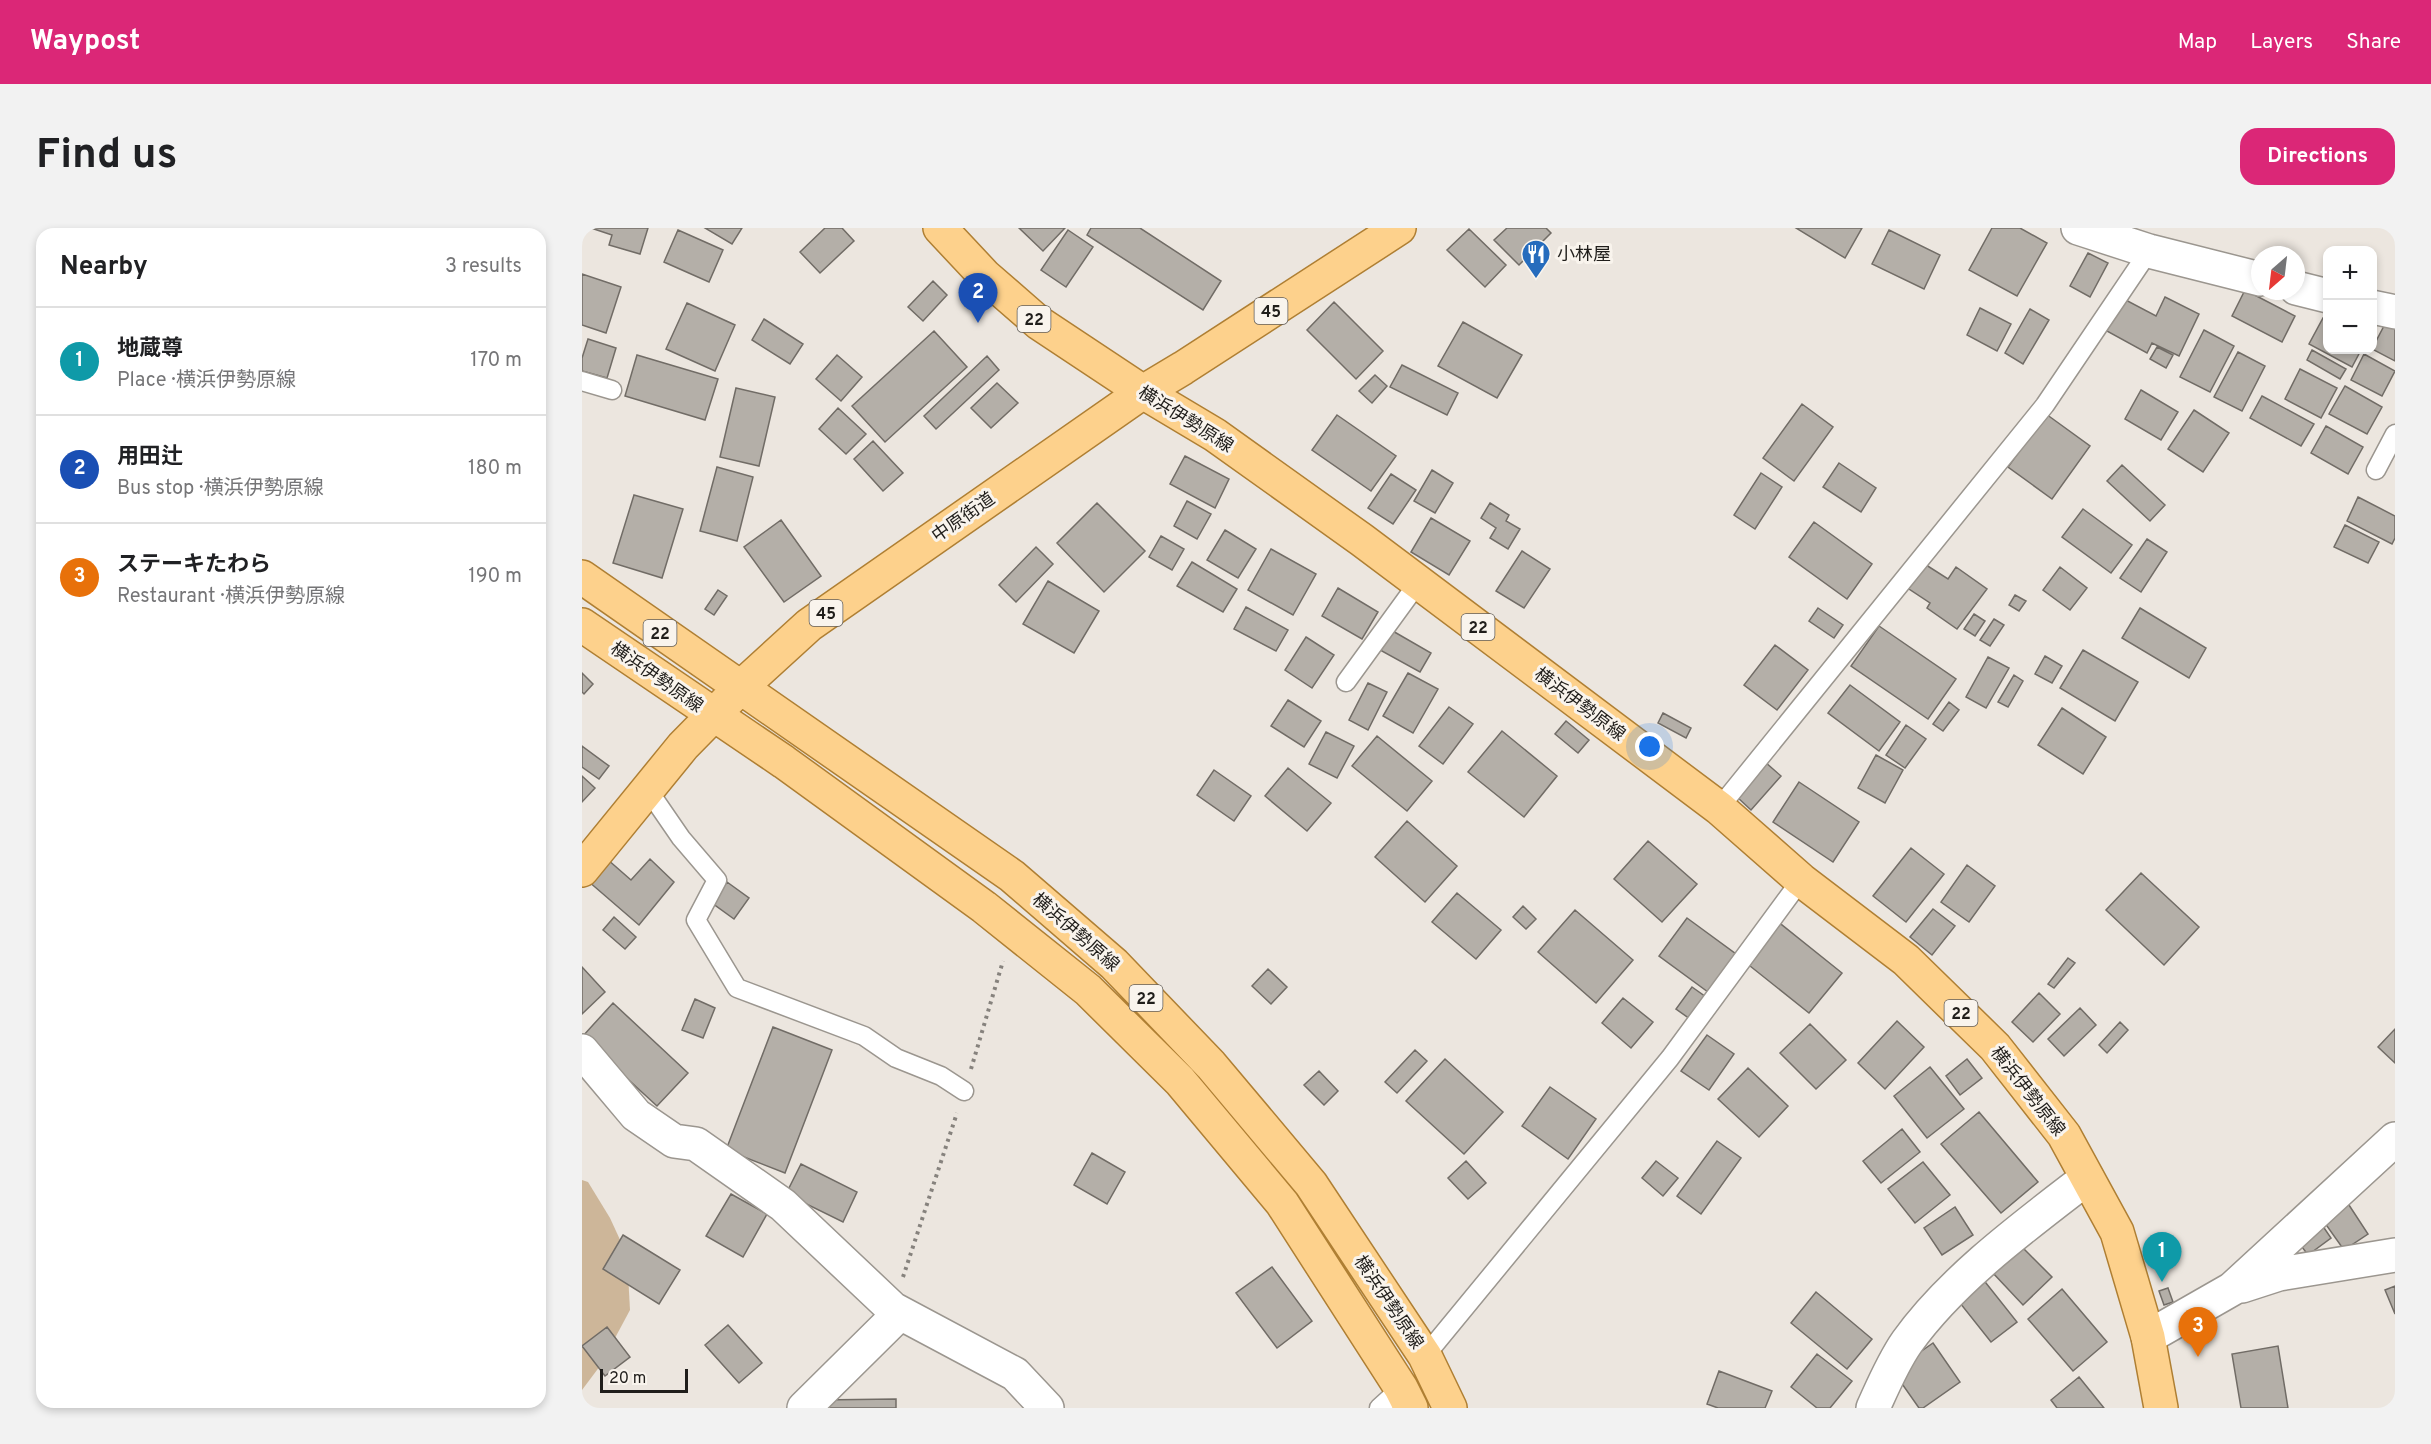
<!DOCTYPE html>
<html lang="en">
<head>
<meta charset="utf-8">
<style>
	body { margin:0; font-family:Overpass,"Noto Sans JP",sans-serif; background:#f2f2f2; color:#202124 }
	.controls { position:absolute; right:18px; top:18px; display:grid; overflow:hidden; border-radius:12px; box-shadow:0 3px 9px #0003 }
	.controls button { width:54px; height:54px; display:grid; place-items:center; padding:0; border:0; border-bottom:2px solid #e0e0e0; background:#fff; color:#202124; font:30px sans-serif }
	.compass { position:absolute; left:1669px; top:18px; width:54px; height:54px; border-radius:50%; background:#fff; box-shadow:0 3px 9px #0003; rotate:208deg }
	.scale { position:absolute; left:18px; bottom:15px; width:88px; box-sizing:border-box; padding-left:6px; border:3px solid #201e1b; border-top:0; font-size:16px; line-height:21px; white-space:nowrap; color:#201e1b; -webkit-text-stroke:4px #f9f4ed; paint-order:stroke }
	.you { position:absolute; left:1068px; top:519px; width:21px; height:21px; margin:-15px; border:4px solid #fff; border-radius:50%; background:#1a73e8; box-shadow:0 0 0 9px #1a73e833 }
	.badge { display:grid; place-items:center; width:39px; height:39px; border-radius:50%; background:#db2777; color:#fff; font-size:20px; font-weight:700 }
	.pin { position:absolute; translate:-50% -50px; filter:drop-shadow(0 2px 3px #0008) }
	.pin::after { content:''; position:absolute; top:32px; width:21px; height:18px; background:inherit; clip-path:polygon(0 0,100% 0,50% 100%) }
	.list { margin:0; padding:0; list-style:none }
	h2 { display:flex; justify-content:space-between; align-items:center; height:78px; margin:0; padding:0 24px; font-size:26px }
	h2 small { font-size:20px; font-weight:400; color:#757577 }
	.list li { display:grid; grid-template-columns:39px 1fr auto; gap:18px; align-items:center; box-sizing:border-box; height:108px; padding:0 24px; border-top:2px solid #e0e0e0 }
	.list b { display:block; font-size:22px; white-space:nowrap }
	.list p { margin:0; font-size:20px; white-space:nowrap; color:#757577 }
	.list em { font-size:20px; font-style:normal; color:#757577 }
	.map { position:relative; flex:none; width:1813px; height:1180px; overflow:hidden; border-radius:18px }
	header { display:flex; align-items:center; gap:36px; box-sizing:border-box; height:84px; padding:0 30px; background:#db2777; color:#fff }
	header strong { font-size:28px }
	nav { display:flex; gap:33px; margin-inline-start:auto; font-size:21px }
	.intro { display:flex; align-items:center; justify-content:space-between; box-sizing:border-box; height:144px; padding:0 36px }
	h1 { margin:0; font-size:42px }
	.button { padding:15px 27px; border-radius:18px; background:#db2777; color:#fff; font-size:21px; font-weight:700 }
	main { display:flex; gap:36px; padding:0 36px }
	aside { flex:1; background:#fff; border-radius:18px; box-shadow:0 3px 9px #0003 }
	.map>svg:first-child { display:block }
</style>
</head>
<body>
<header>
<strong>Waypost</strong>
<nav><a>Map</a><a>Layers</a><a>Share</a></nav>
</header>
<div class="intro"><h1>Find us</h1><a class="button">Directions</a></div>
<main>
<aside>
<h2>Nearby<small>3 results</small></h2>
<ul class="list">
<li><span class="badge" style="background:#0f9aa8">1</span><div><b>地蔵尊</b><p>Place · 横浜伊勢原線</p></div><em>170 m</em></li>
<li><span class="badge" style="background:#1a4fb4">2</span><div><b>用田辻</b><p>Bus stop · 横浜伊勢原線</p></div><em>180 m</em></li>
<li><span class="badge" style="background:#e8710a">3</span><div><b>ステーキたわら</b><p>Restaurant · 横浜伊勢原線</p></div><em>190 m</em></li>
</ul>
</aside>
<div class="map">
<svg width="1813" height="1180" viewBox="0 0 1813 1180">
	<rect width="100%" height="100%" fill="#ece6df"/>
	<!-- green -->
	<path fill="#cdb699" d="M0,952L6,954L28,990L45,1027L48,1082L18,1138L0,1162Z"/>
	<!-- building -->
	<path fill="#b4afa8" stroke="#716c66" stroke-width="1.5" d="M9,0H66L58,26L27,17L30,7Z
		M123,0H160L150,16Z
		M243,0H260L272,13L238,45L218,24Z
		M437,0H483L461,23Z
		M509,0H558L639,53L621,82L505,7Z
		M925,0H964L969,5L937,37L912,12Z
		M1214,0H1280L1263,30Z
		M1410,0H1438L1465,15L1435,68L1387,42Z
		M887,1L924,37L903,59L865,22Z
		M96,2L141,22L127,54L82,34Z
		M486,2L511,19L484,59L459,42Z
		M1307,2L1358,27L1342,61L1290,36Z
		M1506,25L1526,35L1508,69L1488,58Z
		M0,46L39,59L24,105L0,97Z
		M351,53L365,67L341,93L326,79Z
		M1663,62L1713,88L1700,114L1650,88Z
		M1583,69L1617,86L1597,128L1570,115L1565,125L1523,102L1540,70L1574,88Z
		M752,74L801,123L774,151L725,102Z
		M105,75L153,97L133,143L84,121Z
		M1398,80L1429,96L1415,123L1385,107Z
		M1448,81L1467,92L1441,136L1423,125Z
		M1741,90L1746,92V122H1779L1770,139L1727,116Z
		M182,91L221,116L208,136L170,112Z
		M881,94L940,127L915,170L856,138Z
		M1804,94L1813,99V133L1790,121Z
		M1622,102L1652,118L1628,164L1598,149Z
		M352,103L385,139L303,214L270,178Z
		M6,111L34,120L25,150L0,143V130Z
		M1575,119L1591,127L1584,140L1568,131Z
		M1730,122L1764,141L1758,151L1725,132Z
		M1656,124L1683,138L1660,183L1632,169Z
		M1782,126L1813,143L1800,168L1769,152Z
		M55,127L136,151L123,192L43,168Z
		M255,127L280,149L259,173L234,151Z
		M405,128L417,142L354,201L342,188Z
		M820,137L876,165L865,187L808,159Z
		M1718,141L1755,160L1739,190L1703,171Z
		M793,147L805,158L790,175L777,163Z
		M415,155L436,175L409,200L389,180Z
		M1763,158L1800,179L1785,206L1747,186Z
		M154,160L193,169L177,238L138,229Z
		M1559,162L1596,184L1579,212L1543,191Z
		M1680,168L1732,196L1719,218L1668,190Z
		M1220,176L1251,199L1212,253L1181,230Z
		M256,180L284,206L264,226L237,201Z
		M1612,182L1647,205L1621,244L1586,221Z
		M1464,186L1508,218L1470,271L1426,239Z
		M755,187L814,228L789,263L730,222Z
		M1744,198L1781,219L1766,246L1729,225Z
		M291,213L321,245L301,263L272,231Z
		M603,228L647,251L633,280L588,256Z
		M1257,235L1294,260L1279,284L1241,259Z
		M1540,237L1583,277L1568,293L1525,253Z
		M135,239L171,249L155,313L118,303Z
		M850,242L871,255L853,285L832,273Z
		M1179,245L1200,259L1173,301L1152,287Z
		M809,246L834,262L811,296L786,280Z
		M52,267L101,281L80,350L31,335Z
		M1776,269L1813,288V310L1810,316L1765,293Z
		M605,273L629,286L615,311L592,298Z
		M515,275L563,323L522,364L475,315Z
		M908,275L927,287L924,293L938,301L926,321L908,310L914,300L899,290Z
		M1501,281L1550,317L1529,345L1480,309Z
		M849,290L888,313L867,347L829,324Z
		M199,292L239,348L202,374L162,319Z
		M1232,294L1290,336L1265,371L1207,329Z
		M1763,297L1797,314L1786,335L1752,319Z
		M643,302L674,321L656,350L625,332Z
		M579,308L602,321L590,342L567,329Z
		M1565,311L1585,324L1559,364L1538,350Z
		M454,319L471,336L434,374L417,357Z
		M689,321L734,346L711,387L666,362Z
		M940,323L968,341L942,380L914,363Z
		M610,334L655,361L641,384L595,358Z
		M1341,335L1366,351L1374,339L1405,361L1375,401L1345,380L1348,375L1324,359Z
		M1478,339L1505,360L1488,382L1461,362Z
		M466,353L517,383L492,425L441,396Z
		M756,360L796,384L780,411L740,388Z
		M136,362L145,368L132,387L123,381Z
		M1433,367L1444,373L1437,383L1427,377Z
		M664,379L706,402L694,423L652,401Z
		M1236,380L1261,397L1252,410L1227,393Z
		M1558,380L1624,420L1607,450L1540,410Z
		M1392,386L1403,393L1393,408L1382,401Z
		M1412,391L1422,397L1408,418L1398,412Z
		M1297,398L1374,451L1346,491L1269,438Z
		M809,402L849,425L838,444L798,422Z
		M724,409L752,427L730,460L703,442Z
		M1193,417L1226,442L1195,482L1162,457Z
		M1501,422L1556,454L1533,493L1478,460Z
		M1463,428L1480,438L1470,455L1453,446Z
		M1406,429L1427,440L1404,480L1384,469Z
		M0,445L11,456L2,466L0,464Z
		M826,445L856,461L831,505L801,488Z
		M1432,447L1441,453L1426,479L1416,474Z
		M786,455L805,464L786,502L767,492Z
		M1268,457L1318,494L1297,523L1246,485Z
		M706,472L739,493L722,519L689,498Z
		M1367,474L1377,482L1361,503L1351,496Z
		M867,479L891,496L861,536L837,518Z
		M1480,480L1524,509L1501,546L1456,517Z
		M1081,485L1109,500L1104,510L1076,495Z
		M984,493L1007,512L996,525L973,506Z
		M1324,497L1344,511L1323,540L1304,527Z
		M920,503L975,548L942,589L886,544Z
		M744,504L772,518L755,550L727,536Z
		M795,508L850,553L825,583L770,538Z
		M0,518L27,538L17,551L0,539Z
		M1294,527L1321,542L1303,575L1276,560Z
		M1183,534L1199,548L1169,582L1154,568Z
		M706,540L749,575L725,603L683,568Z
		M632,542L669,568L652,593L615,567Z
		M0,548L13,560L0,574Z
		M1217,554L1277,594L1251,634L1191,594Z
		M825,593L875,638L843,674L793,629Z
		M1066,613L1115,656L1080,694L1032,651Z
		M1329,620L1362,646L1324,694L1291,668Z
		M25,631L49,652L68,631L92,654L57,697L6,653Z
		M1385,637L1413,658L1387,694L1359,674Z
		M1559,645L1617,699L1582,737L1524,682Z
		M145,654L167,670L152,691L130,675Z
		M875,665L919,702L894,731L850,694Z
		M941,678L954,691L944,701L931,689Z
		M1351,681L1373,698L1350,727L1328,709Z
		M993,682L1051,732L1014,775L956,724Z
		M32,689L54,709L43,721L21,702Z
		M1105,690L1154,726L1126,764L1077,728Z
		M1195,693L1260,745L1227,785L1163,734Z
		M1486,730L1493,735L1472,760L1466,756Z
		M0,739L23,764L0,786Z
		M686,741L705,759L689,776L670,758Z
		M1110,759L1124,769L1108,791L1094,781Z
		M1457,765L1478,786L1451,814L1430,794Z
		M1041,770L1071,794L1049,820L1020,795Z
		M113,771L133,780L121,810L100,802Z
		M31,775L106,845L75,878L0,809Z
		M1498,780L1514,797L1482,828L1466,811Z
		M1315,793L1342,819L1303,861L1276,835Z
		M1538,794L1546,802L1525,825L1517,817Z
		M1228,796L1264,832L1234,861L1198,825Z
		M191,799L250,822L203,945L144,922Z
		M1813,801V835L1796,819Z
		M1125,807L1152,826L1127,862L1099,843Z
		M833,822L845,833L815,865L803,854Z
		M863,831L921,884L882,926L824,873Z
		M1385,831L1400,850L1378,867L1364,848Z
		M1348,839L1382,881L1345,910L1312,868Z
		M1166,840L1206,878L1177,909L1136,871Z
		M737,843L756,863L742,877L722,857Z
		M968,859L1014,891L986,931L940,898Z
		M1397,884L1456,954L1419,985L1359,916Z
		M1320,901L1338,924L1299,955L1281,933Z
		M1135,913L1159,930L1119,986L1095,968Z
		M510,925L543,944L525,976L492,957Z
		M884,933L904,955L886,971L866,950Z
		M1074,933L1096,950L1081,968L1060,950Z
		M1341,934L1368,967L1333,995L1306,961Z
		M219,936L275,964L261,994L204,966Z
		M149,966L185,986L161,1029L124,1008Z
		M1765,974L1786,1006L1762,1022L1740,991Z
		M1373,979L1391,1007L1360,1027L1342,1000Z
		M1738,994L1749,1010L1726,1027L1714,1011Z
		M41,1007L98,1042L77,1076L21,1041Z
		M1438,1017L1470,1049L1441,1077L1410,1044Z
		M690,1039L730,1093L695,1120L654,1065Z
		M1400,1050L1435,1094L1409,1114L1374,1070Z
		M1813,1058V1086L1803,1062Z
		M1586,1060L1591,1074L1582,1077L1577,1063Z
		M1480,1061L1525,1114L1491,1143L1446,1091Z
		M1234,1064L1290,1111L1265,1141L1209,1095Z
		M146,1097L180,1135L157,1155L123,1117Z
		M25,1099L48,1129L23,1148L0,1118Z
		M1351,1115L1378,1154L1341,1180H1337L1311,1143Z
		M1696,1118L1706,1180H1659L1650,1126Z
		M1235,1126L1270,1153L1248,1180H1235L1209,1159Z
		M1137,1143L1190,1163L1183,1180H1136L1125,1176Z
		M1497,1149L1522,1180H1475L1469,1172Z
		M314,1171V1180H237V1172Z"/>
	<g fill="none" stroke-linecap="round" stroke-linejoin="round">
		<!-- lane casing -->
		<g stroke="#9b968f" stroke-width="21">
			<path id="lane" d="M0,153L30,162
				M1794,242L1813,206
				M764,454L836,355
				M66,562L99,610L135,652L114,692L155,760L282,808L314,830L359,848L382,863
				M1137,580L1463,177L1567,23
				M843,1128L1088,830L1219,652
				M797,1180L819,1160"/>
		</g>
		<!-- street casing -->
		<g stroke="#9b968f" stroke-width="36">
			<path id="street" d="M1496,0L1567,23L1678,51
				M1714,60L1746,68
				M1790,79L1813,84
				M0,823L54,887L92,913L114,916L201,977L311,1081L433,1146L465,1180
				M1660,1058L1697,1046L1813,1027
				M1566,1109L1650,1061L1813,911
				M222,1180L318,1085
				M1291,1180C1301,1158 1311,1134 1325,1114C1370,1051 1444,997 1505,950"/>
		</g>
		<!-- primary casing -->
		<g stroke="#af7f33" stroke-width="36">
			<path id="primary" d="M358,0L403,48L457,95L561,164L633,207L780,312L1137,580L1219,652L1324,732L1413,819L1482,907L1535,1004L1566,1109L1579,1180
				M0,349L430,648L532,736L629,837L729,956L843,1128L868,1180
				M0,397L202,534L402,679L506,762L598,853L700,975L819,1160L829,1180
				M0,642L101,518L158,460L227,397L561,164L601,140L817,0"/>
		</g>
		<!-- path -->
		<path stroke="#86827d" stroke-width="4" stroke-dasharray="3 4.5" stroke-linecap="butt" d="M389,841L421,733
			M321,1049L375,885"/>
		<!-- lane -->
		<use href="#lane" stroke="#fff" stroke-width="18"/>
		<!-- street -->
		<use href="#street" stroke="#fff" stroke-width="33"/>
		<!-- primary -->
		<use href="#primary" stroke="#fdd18c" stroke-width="33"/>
	</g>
	<!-- icons -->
	<defs>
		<g id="restaurant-pin" transform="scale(1.5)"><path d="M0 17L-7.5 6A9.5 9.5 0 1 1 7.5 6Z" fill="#266cbd" stroke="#f9f4ed"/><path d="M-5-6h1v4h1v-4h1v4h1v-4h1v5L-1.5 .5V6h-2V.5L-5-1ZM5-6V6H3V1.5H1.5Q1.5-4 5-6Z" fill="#fff"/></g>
	</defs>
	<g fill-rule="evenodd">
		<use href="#restaurant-pin" x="954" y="26"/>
	</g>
	<g text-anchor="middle" stroke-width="6" stroke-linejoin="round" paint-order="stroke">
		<!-- shield labels -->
		<g fill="#f9f4ed" stroke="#615e5a" stroke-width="1.5">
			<rect x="672.5" y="70" width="33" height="26" rx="4.5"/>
			<rect x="435.5" y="78" width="33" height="26" rx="4.5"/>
			<rect x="227.5" y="372" width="33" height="26" rx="4.5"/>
			<rect x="879.5" y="386" width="33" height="26" rx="4.5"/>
			<rect x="61.5" y="392" width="33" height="26" rx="4.5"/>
			<rect x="547.5" y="757" width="33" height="26" rx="4.5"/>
			<rect x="1362.5" y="772" width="33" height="26" rx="4.5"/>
		</g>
		<g font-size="16" font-weight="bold" fill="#201e1b">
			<text x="689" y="89">45</text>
			<text x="452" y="97">22</text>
			<text x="244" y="391">45</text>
			<text x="896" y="405">22</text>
			<text x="78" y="411">22</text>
			<text x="564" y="776">22</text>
			<text x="1379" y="791">22</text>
		</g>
		<!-- poi labels -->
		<g font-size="18" fill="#201e1b" stroke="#f9f4ed" text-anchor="start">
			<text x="975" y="32">小林屋</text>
		</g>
		<!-- street labels -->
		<g font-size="18" fill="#201e1b" stroke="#f9f4ed">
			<text transform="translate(604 191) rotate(32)" y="6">横浜伊勢原線</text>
			<text transform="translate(381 289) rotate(-35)" y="6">中原街道</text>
			<text transform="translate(75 449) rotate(35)" y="6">横浜伊勢原線</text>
			<text transform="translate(998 476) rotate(37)" y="6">横浜伊勢原線</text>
			<text transform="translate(494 704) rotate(41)" y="6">横浜伊勢原線</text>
			<text transform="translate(1446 863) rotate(52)" y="6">横浜伊勢原線</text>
			<text transform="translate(807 1074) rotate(56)" y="6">横浜伊勢原線</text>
		</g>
	</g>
</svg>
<div class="controls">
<button>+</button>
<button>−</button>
</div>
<svg class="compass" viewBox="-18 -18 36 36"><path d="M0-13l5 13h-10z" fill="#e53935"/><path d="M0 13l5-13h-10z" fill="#757577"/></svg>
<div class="scale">20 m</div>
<div class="you"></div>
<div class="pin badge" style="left:1580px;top:1054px;background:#0f9aa8">1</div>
<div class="pin badge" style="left:396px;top:95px;background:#1a4fb4">2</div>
<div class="pin badge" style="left:1616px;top:1129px;background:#e8710a">3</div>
</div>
</main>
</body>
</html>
